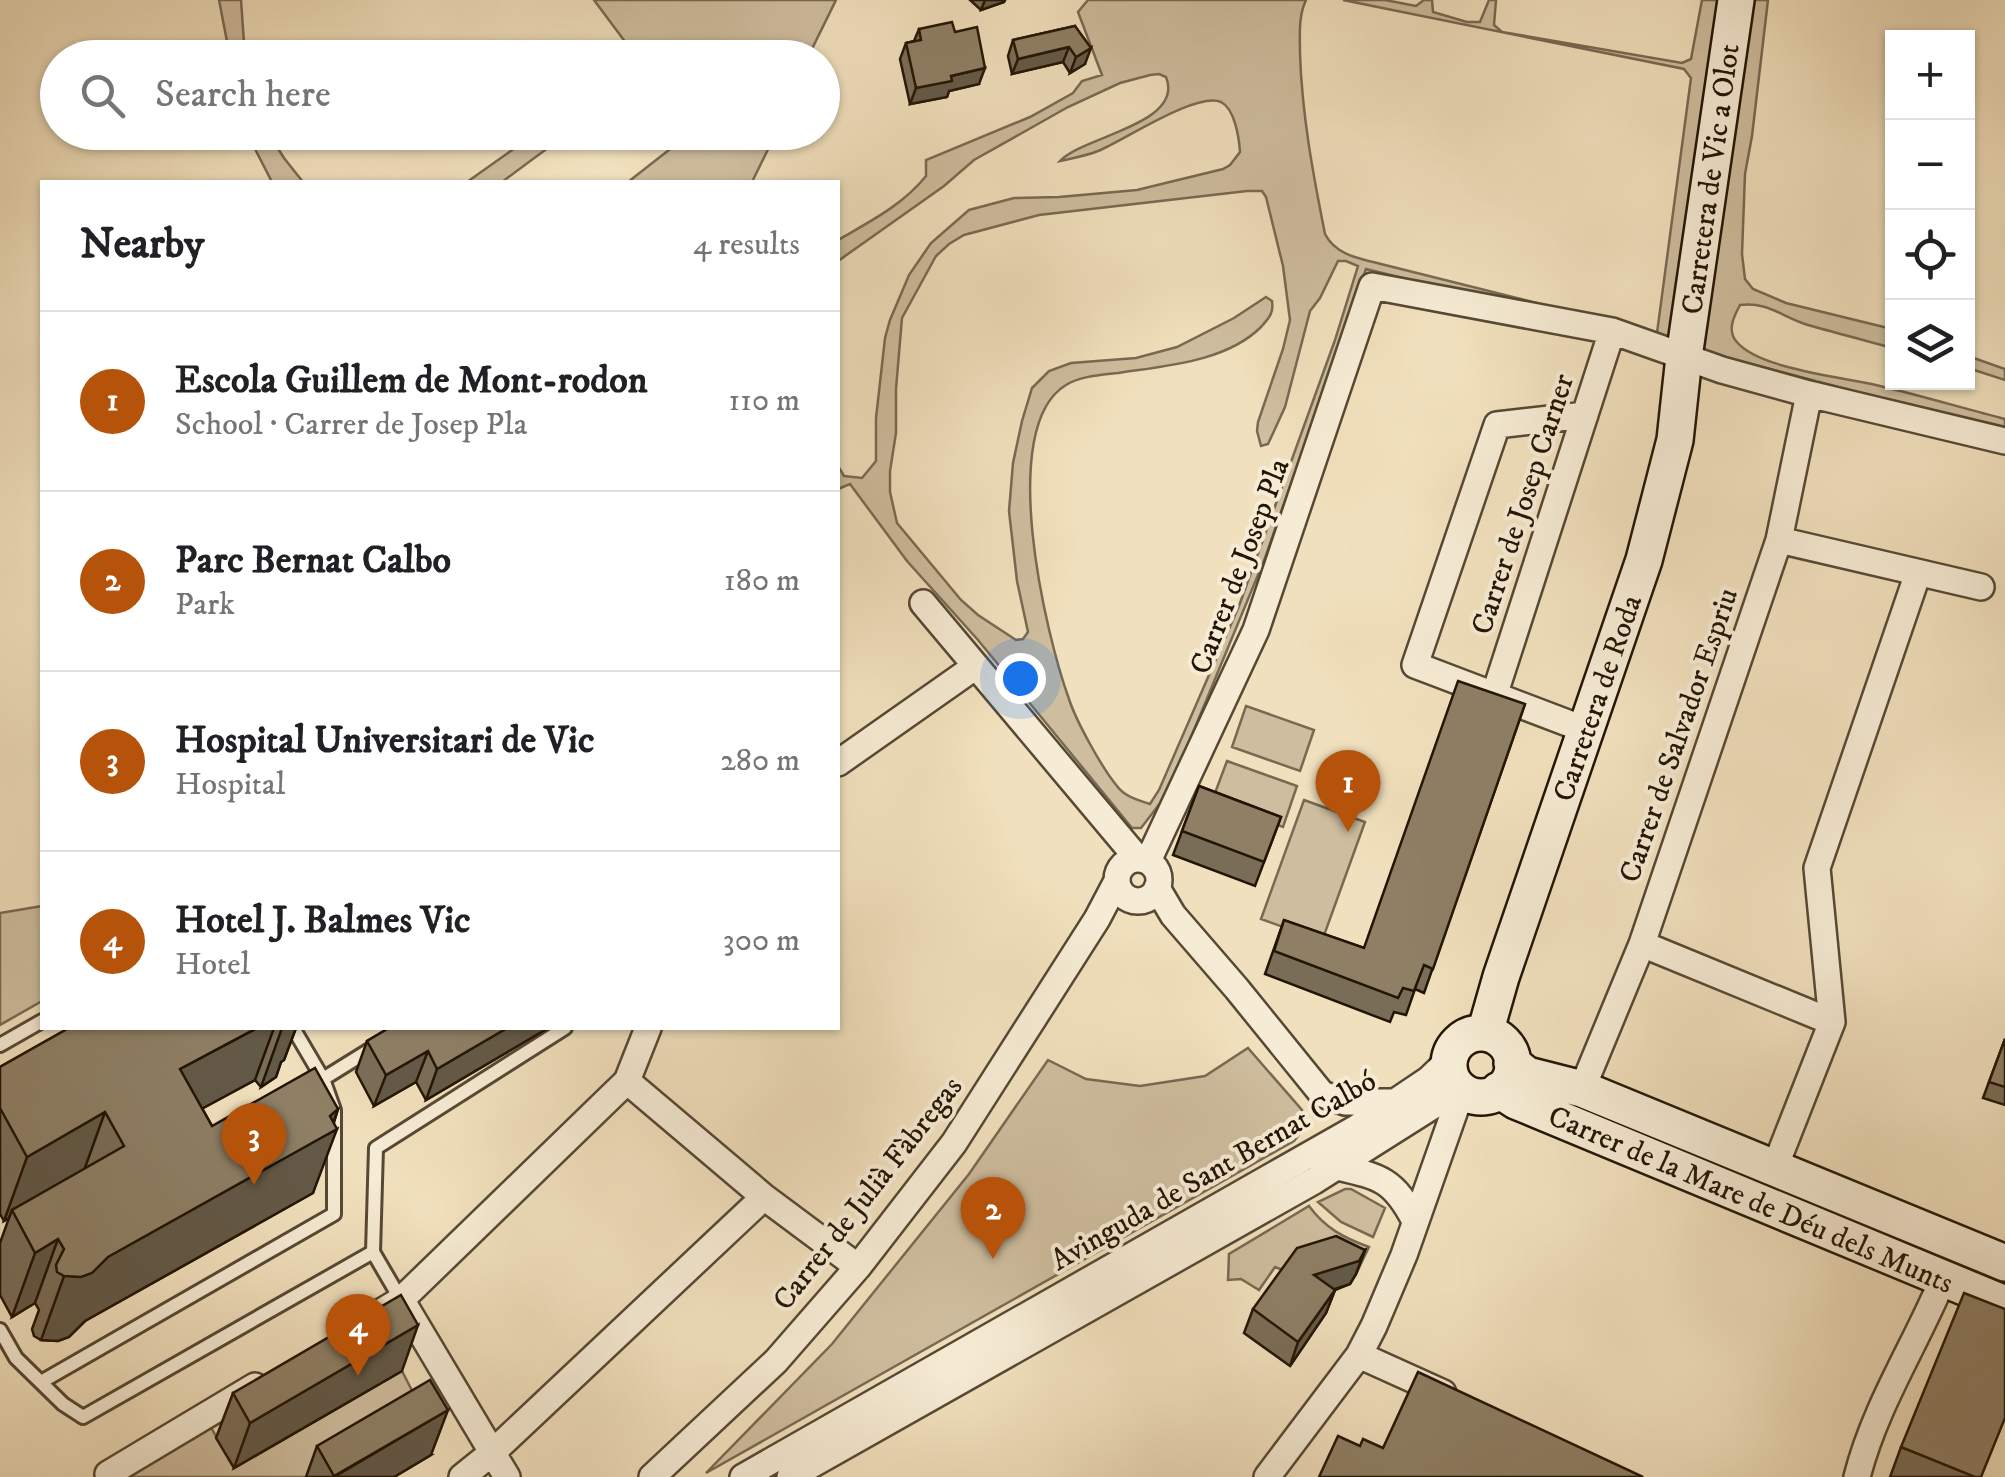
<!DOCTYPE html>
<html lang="en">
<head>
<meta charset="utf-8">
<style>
	body { margin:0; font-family:"IM FELL DW Pica",serif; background:#f6f6f6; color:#202124 }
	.controls { position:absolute; right:30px; top:30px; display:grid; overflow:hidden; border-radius:0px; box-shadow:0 2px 8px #0004 }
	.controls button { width:90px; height:90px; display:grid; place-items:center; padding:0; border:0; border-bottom:2px solid #e0e0e0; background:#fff; color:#202124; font:50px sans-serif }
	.you { position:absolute; left:1020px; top:678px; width:35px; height:35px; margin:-25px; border:8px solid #fff; border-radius:50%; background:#1a73e8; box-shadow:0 0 0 15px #1a73e833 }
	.badge { display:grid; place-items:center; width:65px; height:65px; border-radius:50%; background:#b45309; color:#fff; font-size:32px; font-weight:700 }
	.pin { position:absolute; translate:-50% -82px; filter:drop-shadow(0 2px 5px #0008) }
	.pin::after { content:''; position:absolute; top:52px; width:35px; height:30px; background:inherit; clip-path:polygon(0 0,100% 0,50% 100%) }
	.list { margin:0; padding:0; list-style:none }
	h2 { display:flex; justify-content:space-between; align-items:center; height:130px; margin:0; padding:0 40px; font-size:42px }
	h2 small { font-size:32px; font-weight:400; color:#757577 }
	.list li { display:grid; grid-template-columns:65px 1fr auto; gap:30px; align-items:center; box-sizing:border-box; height:180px; padding:0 40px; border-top:2px solid #e0e0e0 }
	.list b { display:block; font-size:38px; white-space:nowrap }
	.list p { margin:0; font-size:32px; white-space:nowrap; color:#757577 }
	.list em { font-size:32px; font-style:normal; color:#757577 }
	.icon { flex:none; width:55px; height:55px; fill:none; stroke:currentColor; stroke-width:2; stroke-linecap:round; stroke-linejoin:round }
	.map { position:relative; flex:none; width:2005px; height:1477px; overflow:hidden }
	.search { position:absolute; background:#fff; box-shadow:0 2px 8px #0004; left:40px; top:40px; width:800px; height:110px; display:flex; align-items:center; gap:25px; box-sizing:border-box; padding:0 35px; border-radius:55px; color:#757577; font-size:38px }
	.panel { position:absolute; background:#fff; box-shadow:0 2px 8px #0004; left:40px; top:180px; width:800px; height:850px; border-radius:0px }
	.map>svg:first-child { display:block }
</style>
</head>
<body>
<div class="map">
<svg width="2005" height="1477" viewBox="0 0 2005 1477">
	<rect width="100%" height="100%" fill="#f1e0bd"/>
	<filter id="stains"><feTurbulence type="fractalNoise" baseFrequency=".002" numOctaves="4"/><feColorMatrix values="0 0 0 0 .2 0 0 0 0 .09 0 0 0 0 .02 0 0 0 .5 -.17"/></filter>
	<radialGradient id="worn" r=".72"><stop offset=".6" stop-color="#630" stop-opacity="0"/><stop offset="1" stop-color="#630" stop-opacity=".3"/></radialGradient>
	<!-- green -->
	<path fill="#cebd9e" stroke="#786952" stroke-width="2.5" fill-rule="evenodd" d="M219,0H241L245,57H230Z
		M594,0H836L808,57L631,58L633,54L629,47Z
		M1088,0H1306C1298,17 1300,36 1300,54C1302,115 1313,174 1325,234C1336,256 1362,259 1385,265L1657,333L1691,78L1684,69L1343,0H1385L1416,6L1424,0H1432L1433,12L1467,22H1480L1489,0H1496L1494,25L1502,32L1682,63L1691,59L1702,0H1768L1752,136L1745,174L1742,254L1745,279L1753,289L1786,303L1892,329V348C1864,340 1836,333 1808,325C1784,318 1767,301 1740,305C1734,316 1727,330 1736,341C1758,369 1842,377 1876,385C1919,395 1962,408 2005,419V431L1710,353L1366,269L1265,558L1168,793L1141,828H1132L978,640L907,561L850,484L838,489V466L844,476L862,478L876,461V418L885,338L890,320L909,275L931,243L969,210L1014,198L1059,197L1137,190L1223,169L1230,165L1240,152C1239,138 1235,109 1221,102C1197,91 1123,141 1098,151C1086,156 1073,158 1060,161C1083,136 1185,124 1166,77L1159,74L1150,75L1120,83L1068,107L974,160L944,186L838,261V240C869,222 903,205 926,176V160L1030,117L1073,93L1082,81L1102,75L1078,12ZM1247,191H1262L1266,197L1283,266L1290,320L1283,349L1258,422L1257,431L1261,446L1268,444L1285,407L1310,311L1320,298L1338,261H1346L1358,266L1335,340L1239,606L1159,790L1150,804C1138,800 1125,797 1117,786C1102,768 1076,721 1069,699C1046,636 996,427 1066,385C1080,376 1101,375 1118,373C1164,366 1226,362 1261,327C1269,318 1274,313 1272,301L1266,297L1234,318L1177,347L1136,358L1071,363L1049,371L1032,388L1022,421L1013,463L1009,511L1017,581L1028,632L1023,639L1016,640L978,615L961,600L897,523L890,492V471L896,433V389L902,318L936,256L949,244L964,235L1039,215Z
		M249,133H268L284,158L303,182H272L252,143Z
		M536,133H568L502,182H467Z
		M678,133V132L776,133L752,182H628L674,146Z
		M1968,356L2005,369V380L1968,368Z
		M1246,706L1314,730L1300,771L1232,747Z
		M1227,761L1297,786L1283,827L1212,801Z
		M1304,800L1365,822L1322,941L1261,919Z
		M42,906V1001L0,1025V913Z
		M1248,1048L1302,1110L1301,1132L1294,1141L706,1473L832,1344L969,1174L1048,1060L1086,1079L1140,1086L1205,1076Z
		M1345,1189H1351L1385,1208L1373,1237L1341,1222L1318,1202Z
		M1309,1206C1325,1228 1344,1238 1369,1247L1356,1274L1328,1260L1288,1272L1275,1267L1259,1290L1241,1279L1228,1280L1229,1254Z
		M402,1371L424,1414L315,1477H130L132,1470L209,1424L234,1468Z"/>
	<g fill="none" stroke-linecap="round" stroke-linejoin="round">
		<!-- lane casing -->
		<g stroke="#564833" stroke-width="18">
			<path id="lane" d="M0,1045L42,1021
				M323,1079L405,1028
				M401,1300L373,1252L376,1148L565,1028
				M0,1330L16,1358L63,1404L83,1417L373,1252
				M41,1382L334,1214V1110L323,1079L293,1028"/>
		</g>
		<!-- street casing -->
		<g stroke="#564833" stroke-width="30">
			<path id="street" d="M1585,415L1497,425L1415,665L1586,730
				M1779,540L1981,587
				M923,603L1138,859
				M1494,696L1612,331
				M838,763L976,666
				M1117 880a21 21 0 1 1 42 0a21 21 0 1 1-42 0Z
				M1148,861L1256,630L1372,286L1612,331L1722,370L1809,394L2005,441
				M1157,888L1173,915L1237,989L1322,1094L1345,1102H1395
				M1642,944L1832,1022
				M627,1081L764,1197L858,1267
				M1582,1089L1642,944L1779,540L1809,394
				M1338,1167C1381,1177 1394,1180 1415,1221
				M1775,1167L1832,1022L1817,868L1918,573
				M402,1301L507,1477
				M376,1315L401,1300L627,1081L648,1028
				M1359,1355L1443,1393
				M109,1477L108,1474L255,1386
				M462,1477L493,1452L764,1197
				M652,1477L776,1361L858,1267L954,1143L1097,919L1117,881
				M743,1477L1358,1127L1428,1080L1449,1060
				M790,1477L1314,1181L1439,1102L1459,1087
				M1267,1477L1359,1355L1374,1326L1404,1255L1462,1090
				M1857,1477C1875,1406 1915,1346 1943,1279"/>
		</g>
		<!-- secondary casing -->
		<g stroke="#231505" stroke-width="40">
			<path id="secondary" d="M1485,1033L1501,977L1644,560L1675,440L1684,357L1736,0
				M1449 1065a32 32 0 1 1 64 0a32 32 0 1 1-64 0Z
				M1512,1063L1527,1075L1582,1089L2005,1263
				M1499,1090L1516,1101L2005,1304"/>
		</g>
		<!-- lane -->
		<use href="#lane" stroke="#f6ebd4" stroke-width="12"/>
		<!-- street -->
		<use href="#street" stroke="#f6ebd4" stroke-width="25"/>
		<!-- secondary -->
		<use href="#secondary" stroke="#f6ebd4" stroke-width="35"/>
	</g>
	<!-- wall -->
	<path fill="#7a6d57" stroke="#231505" stroke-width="2.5" d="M970,0H1005L1004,2L981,10Z
		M1075,26L1085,64L1070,73L1063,62L1012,74L1008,56L1013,40Z
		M919,29L955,32L979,84L949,91L947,97L910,104L900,59L906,43L914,41Z
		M1525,704L1424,993L1415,989L1406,1015L1394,1012L1390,1022L1265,974L1284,920L1364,948Z
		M1199,786L1281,817L1255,886L1173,855Z
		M69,1028H296L284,1060L281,1062L276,1077L261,1087L255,1080L202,1108L212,1126L338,1109L313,1193L85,1321L69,1337L58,1341L41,1340L34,1336L32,1329L39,1310L35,1303L12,1317L0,1295V1243L9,1218L4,1221L0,1214V1067Z
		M389,1028H548L426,1100L416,1082L374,1106L356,1072L367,1041Z
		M2005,1039V1105L1983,1098Z
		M1365,1250L1356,1274L1350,1284L1335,1290L1326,1313L1290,1366L1244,1333L1253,1309Z
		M402,1371L234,1468L216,1438L233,1393Z
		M317,1446L431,1455L394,1477H306Z
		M1901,1447L1982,1477H1890Z"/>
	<!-- shaded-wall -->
	<path fill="#635947" stroke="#231505" stroke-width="2.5" d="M985,0H1005L1004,2L981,10Z
		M1069,47L1063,62L1012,74L1018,59Z
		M1091,48L1085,64L1070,73L1076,57Z
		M985,68L979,84L949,91L947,97L910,104L916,88L951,76Z
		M257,1028H274L255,1080L157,1133L180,1069Z
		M282,1028H296L284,1060L281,1062L276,1077L261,1087Z
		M507,1028H548L426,1100L437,1069Z
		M428,1051L416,1082L374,1106L386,1075Z
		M338,1109L330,1133L337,1129L313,1193L85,1321L69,1337L58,1341L41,1340L64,1276Z
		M105,1112L82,1176L12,1210L9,1218L4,1221L27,1157Z
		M58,1239L35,1303L12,1317L35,1253Z
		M1365,1250L1356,1274L1350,1284L1305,1299L1314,1275Z
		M1335,1290L1326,1313L1290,1366L1298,1342Z
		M418,1325L402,1371L234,1468L250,1423Z
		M448,1410L431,1455L394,1477H334Z"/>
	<!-- building -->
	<path fill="#8e7f65" stroke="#231505" stroke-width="2.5" d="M952,22L955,32L977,27L985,68L951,76L952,81L916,88L906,43L921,40L919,29Z
		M1075,26L1091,48L1076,57L1069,47L1018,59L1013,40Z
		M1458,681L1525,704L1433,969L1424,965L1414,991L1403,988L1398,998L1274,951L1284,920L1364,948Z
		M1199,786L1281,817L1264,862L1182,831Z
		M69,1028H257L180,1069L212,1126L315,1068L338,1109L330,1116L337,1129L108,1257L92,1273L81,1277L64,1276L57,1272L56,1265L64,1249L58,1239L35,1253L12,1210L124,1146L105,1112L27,1157L0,1108V1067Z
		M389,1028H507L437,1069L428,1051L386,1075L367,1041Z
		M2005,1039V1087L1989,1082Z
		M1336,1236L1365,1250L1359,1261L1314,1275L1335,1290L1298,1342L1253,1309L1297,1248Z
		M1964,1293L2005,1309V1418L1981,1477H1975L1901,1447Z
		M401,1295L418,1325L250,1423L233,1393Z
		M1418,1372L1643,1477H1319L1338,1436L1360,1446L1363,1439L1383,1448Z
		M430,1380L448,1410L334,1476L317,1446Z"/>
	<g text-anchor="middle" stroke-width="8" stroke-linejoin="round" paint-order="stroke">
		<!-- street labels -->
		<g font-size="30" fill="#231505" stroke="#f6ebd4">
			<text transform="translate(1710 179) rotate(-82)" y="10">Carretera de Vic a Olot</text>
			<text transform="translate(1522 504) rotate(-72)" y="10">Carrer de Josep Carner</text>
			<text transform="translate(1239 566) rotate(-69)" y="10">Carrer de Josep Pla</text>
			<text transform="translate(1597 698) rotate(-71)" y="10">Carretera de Roda</text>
			<text transform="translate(1678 735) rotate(-71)" y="10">Carrer de Salvador Espriu</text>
			<text transform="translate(1213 1170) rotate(-30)" y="10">Avinguda de Sant Bernat Calbó</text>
			<text transform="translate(867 1193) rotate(-52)" y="10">Carrer de Julià Fàbregas</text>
			<text transform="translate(1751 1199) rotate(23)" y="10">Carrer de la Mare de Déu dels Munts</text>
		</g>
	</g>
	<rect width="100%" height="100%" filter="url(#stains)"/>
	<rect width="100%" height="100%" fill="url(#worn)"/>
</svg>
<div class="controls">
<button>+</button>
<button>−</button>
<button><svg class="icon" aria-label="locate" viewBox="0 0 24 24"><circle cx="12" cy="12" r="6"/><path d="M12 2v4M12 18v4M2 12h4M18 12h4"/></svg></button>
<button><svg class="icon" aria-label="layers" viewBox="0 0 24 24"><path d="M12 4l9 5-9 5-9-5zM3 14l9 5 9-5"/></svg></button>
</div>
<div class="you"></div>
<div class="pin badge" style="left:1348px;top:832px">1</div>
<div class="pin badge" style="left:993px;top:1259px">2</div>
<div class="pin badge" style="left:254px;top:1185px">3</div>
<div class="pin badge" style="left:358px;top:1376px">4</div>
<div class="search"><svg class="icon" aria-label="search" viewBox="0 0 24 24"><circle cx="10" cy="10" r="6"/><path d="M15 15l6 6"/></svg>Search here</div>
<section class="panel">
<h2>Nearby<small>4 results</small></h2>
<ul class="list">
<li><span class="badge">1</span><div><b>Escola Guillem de Mont-rodon</b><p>School · Carrer de Josep Pla</p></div><em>110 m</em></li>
<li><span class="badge">2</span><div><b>Parc Bernat Calbo</b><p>Park</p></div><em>180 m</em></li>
<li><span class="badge">3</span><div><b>Hospital Universitari de Vic</b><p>Hospital</p></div><em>280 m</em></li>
<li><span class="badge">4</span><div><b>Hotel J. Balmes Vic</b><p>Hotel</p></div><em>300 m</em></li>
</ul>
</section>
</div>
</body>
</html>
